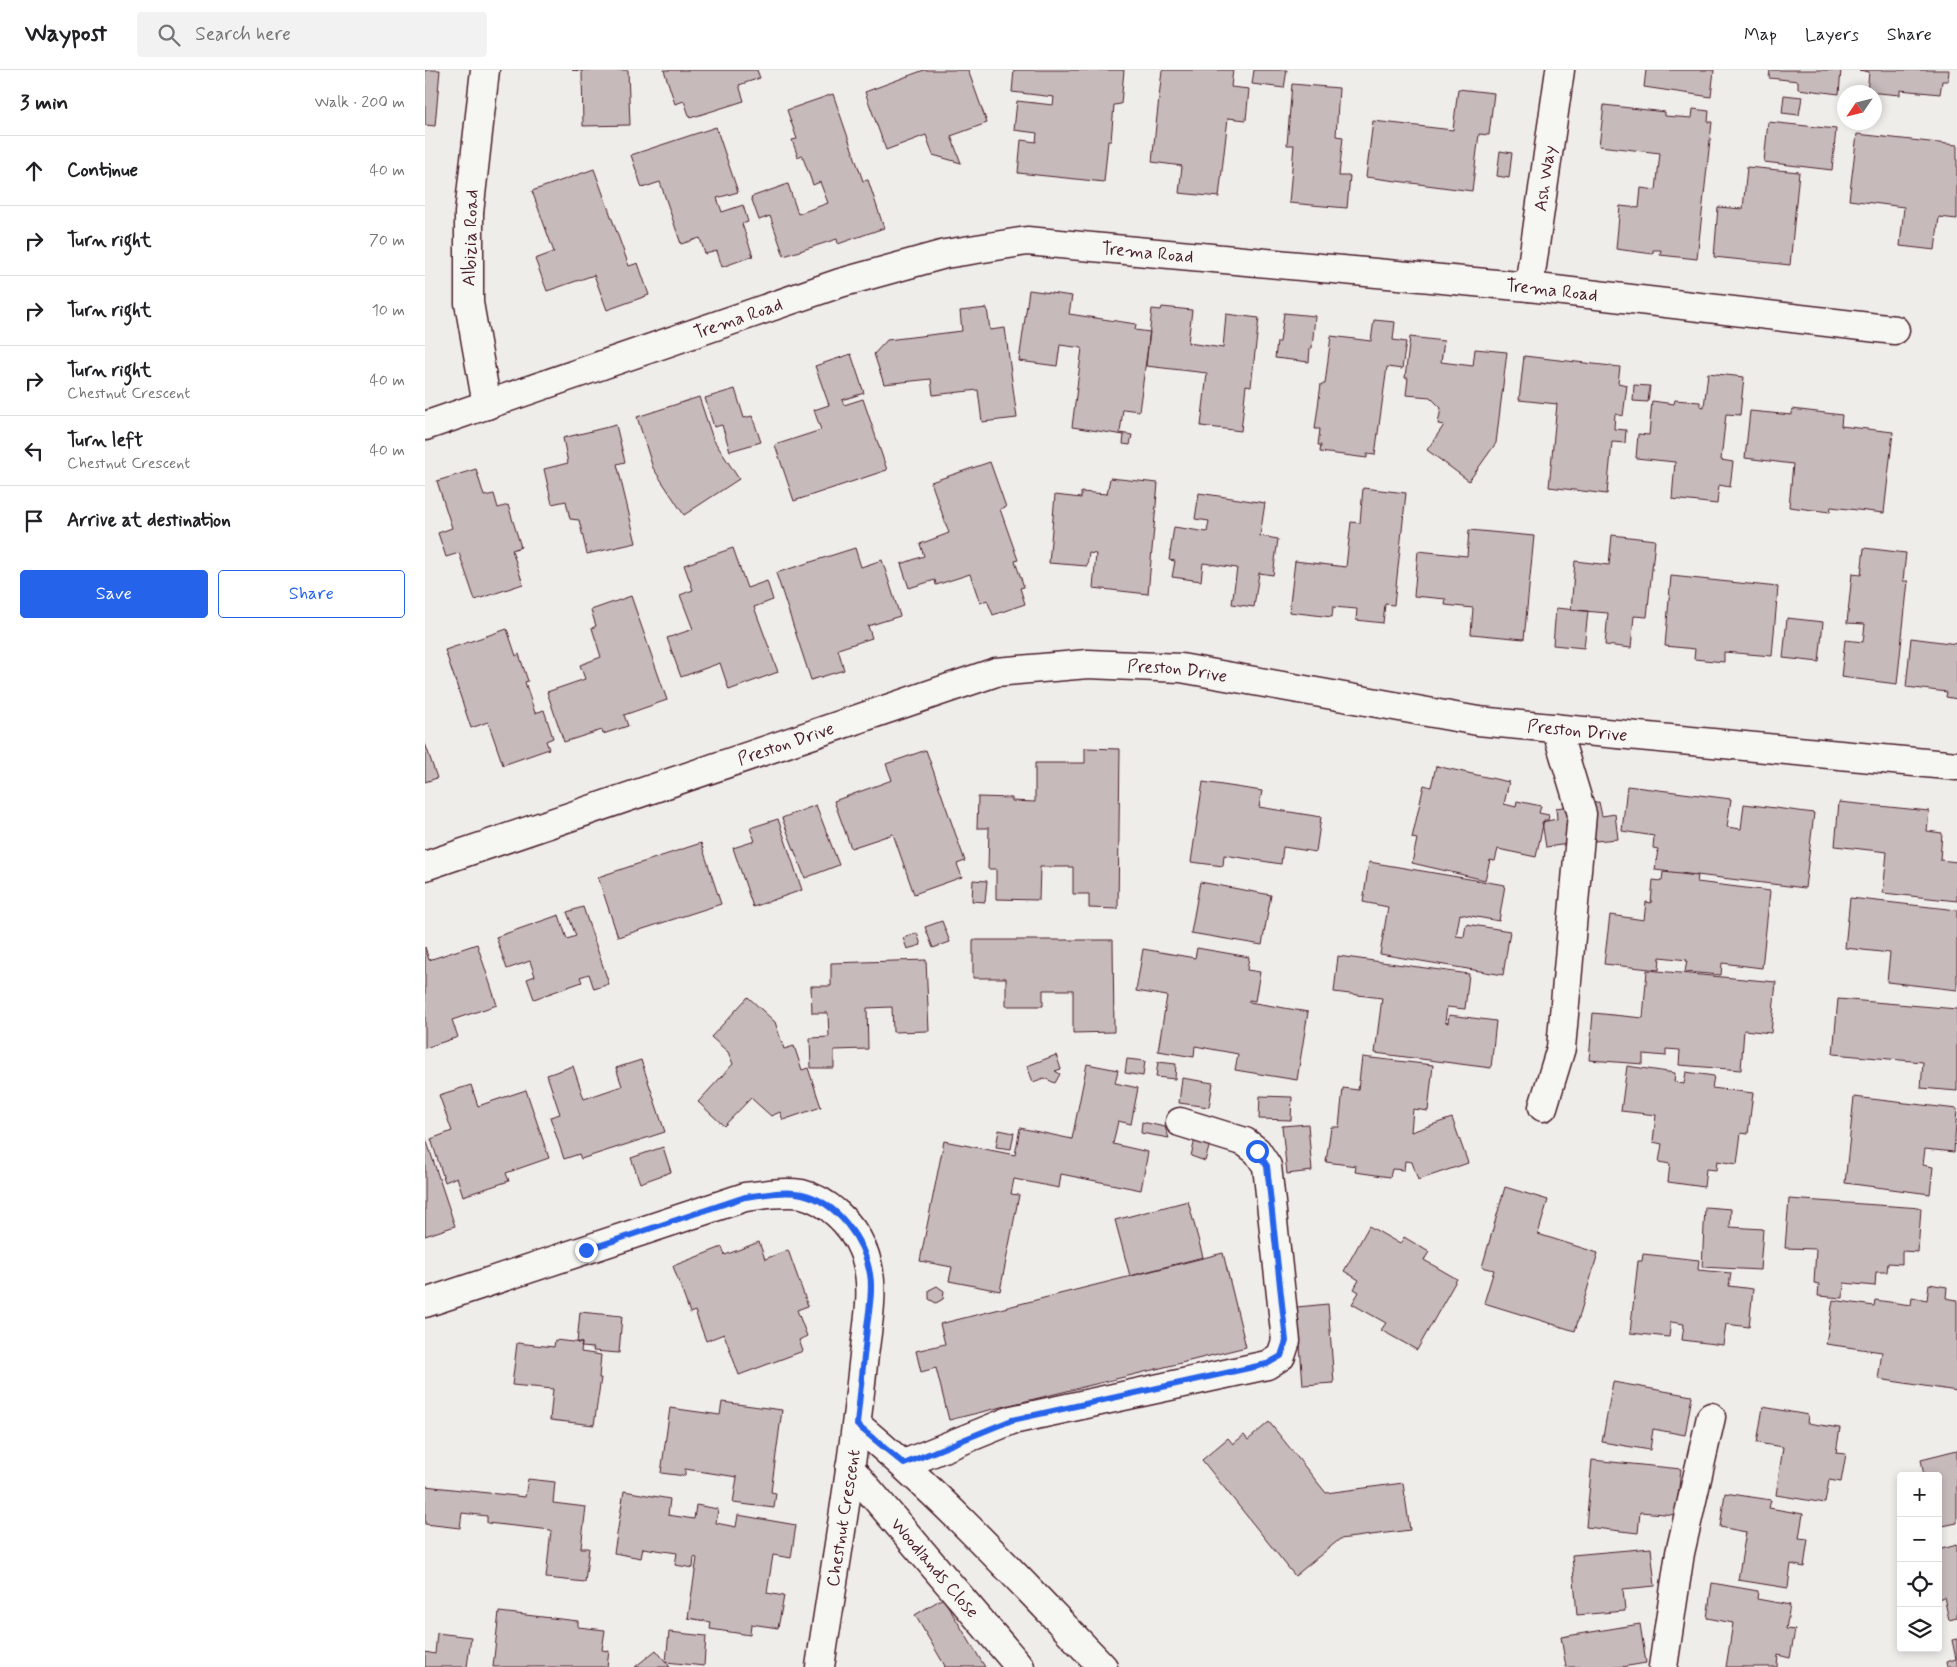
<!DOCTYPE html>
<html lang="en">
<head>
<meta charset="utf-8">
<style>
	body { margin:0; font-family:Mynerve,sans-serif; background:#f2f2f2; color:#202124 }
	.controls { position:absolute; right:15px; bottom:15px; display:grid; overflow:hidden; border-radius:5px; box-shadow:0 2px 8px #0003 }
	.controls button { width:45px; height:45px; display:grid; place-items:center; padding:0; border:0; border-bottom:1px solid #e0e0e0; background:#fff; color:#202124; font:25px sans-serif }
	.compass { position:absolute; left:1412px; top:15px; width:45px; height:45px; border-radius:50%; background:#fff; box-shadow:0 2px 8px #0003; rotate:235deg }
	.stop { position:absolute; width:15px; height:15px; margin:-11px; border:4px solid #2563eb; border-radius:50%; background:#fff }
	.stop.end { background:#2563eb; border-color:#fff; box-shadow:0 1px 5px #0008 }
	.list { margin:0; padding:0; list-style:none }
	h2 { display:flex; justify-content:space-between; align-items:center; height:65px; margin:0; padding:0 20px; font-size:21px }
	h2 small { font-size:16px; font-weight:400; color:#757577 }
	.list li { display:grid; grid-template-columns:32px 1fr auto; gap:15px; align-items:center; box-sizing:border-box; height:70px; padding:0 20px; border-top:1px solid #e0e0e0 }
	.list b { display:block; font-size:19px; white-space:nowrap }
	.list p { margin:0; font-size:16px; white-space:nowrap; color:#757577 }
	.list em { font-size:16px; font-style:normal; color:#757577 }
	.actions { display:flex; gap:10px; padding:15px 20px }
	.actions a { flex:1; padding:11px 0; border:1px solid #2563eb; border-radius:5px; text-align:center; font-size:18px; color:#2563eb }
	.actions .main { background:#2563eb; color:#fff }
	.icon { flex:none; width:28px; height:28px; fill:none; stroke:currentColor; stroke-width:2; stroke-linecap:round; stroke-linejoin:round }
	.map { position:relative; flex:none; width:1532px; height:1597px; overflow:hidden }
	header { display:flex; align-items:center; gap:30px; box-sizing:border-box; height:70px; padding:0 25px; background:#fff; border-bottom:1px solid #e0e0e0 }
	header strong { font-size:24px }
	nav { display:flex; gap:28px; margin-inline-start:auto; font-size:18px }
	.search { width:350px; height:45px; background:#f2f2f2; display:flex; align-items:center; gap:12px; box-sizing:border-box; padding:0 18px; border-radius:5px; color:#757577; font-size:19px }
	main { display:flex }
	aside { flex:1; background:#fff }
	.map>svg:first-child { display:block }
</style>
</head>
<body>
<header>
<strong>Waypost</strong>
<div class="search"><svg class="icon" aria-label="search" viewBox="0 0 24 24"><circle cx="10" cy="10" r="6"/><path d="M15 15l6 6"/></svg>Search here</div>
<nav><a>Map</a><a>Layers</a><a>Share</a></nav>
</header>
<main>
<aside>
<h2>3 min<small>Walk · 200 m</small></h2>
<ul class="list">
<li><svg class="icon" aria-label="ahead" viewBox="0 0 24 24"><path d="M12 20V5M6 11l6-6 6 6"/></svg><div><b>Continue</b></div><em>40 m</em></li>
<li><svg class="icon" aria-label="right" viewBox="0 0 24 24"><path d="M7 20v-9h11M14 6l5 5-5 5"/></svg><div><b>Turn right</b></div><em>70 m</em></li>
<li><svg class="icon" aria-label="right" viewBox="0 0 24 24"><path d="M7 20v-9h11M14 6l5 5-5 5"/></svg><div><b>Turn right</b></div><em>10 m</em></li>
<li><svg class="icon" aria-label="right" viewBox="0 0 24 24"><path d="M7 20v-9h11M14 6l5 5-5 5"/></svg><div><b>Turn right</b><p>Chestnut Crescent</p></div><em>40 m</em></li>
<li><svg class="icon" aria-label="left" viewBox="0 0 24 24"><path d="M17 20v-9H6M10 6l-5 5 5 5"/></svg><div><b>Turn left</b><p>Chestnut Crescent</p></div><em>40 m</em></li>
<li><svg class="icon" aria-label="arrive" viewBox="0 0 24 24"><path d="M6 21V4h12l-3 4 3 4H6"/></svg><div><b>Arrive at destination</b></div></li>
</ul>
<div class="actions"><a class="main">Save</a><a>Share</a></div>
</aside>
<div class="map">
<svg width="1532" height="1597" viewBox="0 0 1532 1597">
	<rect width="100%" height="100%" fill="#efedea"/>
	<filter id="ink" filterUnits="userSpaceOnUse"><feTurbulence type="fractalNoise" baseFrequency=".02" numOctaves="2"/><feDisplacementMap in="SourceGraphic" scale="10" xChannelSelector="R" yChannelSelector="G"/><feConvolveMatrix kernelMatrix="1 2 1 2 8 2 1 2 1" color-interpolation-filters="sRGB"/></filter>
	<g filter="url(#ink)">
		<!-- building -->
		<path fill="#c6babb" stroke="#4a1f2b" d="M0,0H15L10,56L0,55Z
			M147,0H203L205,55L158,56L157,1Z
			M239,0H332L335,8L314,15L319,31L265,48L259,31L250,34Z
			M499,0H543L562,53L526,66L536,93L508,85L501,65L461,80L440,22Z
			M589,0H699L696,34L689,35L686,71H683L679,112L593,103L596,70L611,72L612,63L589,60L592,31L628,35L629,27L587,22Z
			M737,0H808L806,17L824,19L821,50L803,48L794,127L754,123L757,96L727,92Z
			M829,0H862L859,18L827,14Z
			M1221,0H1289L1286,27L1219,17Z
			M1345,0H1416L1414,24L1373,19V11L1344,8Z
			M1434,0H1524L1523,11H1517L1515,24L1475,20V25L1442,22L1444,2Z
			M867,14L914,18L911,66L918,67L914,106H925L922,138L864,133L869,75H862Z
			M1033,19L1069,23L1064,65L1054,64L1047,121L941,107L948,51L1028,60Z
			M408,24L438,111L443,110L459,158L413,174L412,169L359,186L345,146L334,150L326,127L363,114L373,144L403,133L395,112L388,115L377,85L373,87L367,70L372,69L362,40Z
			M1359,25L1377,27L1374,45L1357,43Z
			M1179,35L1240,42V46L1267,48L1268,39L1284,41L1283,52H1287L1272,189L1235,185L1236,180H1228V184L1191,179L1195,136L1214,138L1216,118L1231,120L1235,83L1174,76Z
			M1343,52L1411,59L1407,100L1339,92Z
			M291,57L313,122L292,128L297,142L318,135L323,152L317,154L328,186L297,197L292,181L280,184L275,168L256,174L235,112L217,118L206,85Z
			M1432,64L1532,75V149L1514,147L1510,180L1475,176L1479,137L1424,130Z
			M1075,81L1087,83L1084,108L1072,106Z
			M1322,97L1374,102L1365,195L1289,187L1293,137L1318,139Z
			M169,99L204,196L213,193L224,225L182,240L169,205L122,221L110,189L129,182L107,121Z
			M604,220L647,226L644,244L711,254L710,260L725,262L714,341L698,339L695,363L707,365L705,375L698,374L699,365L647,357L657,278L635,275L632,296L594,291Z
			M737,237L767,240L763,273L798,278L801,244L834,248L826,316L821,315L816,361L776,356L782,303L721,296L727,239L736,240Z
			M562,238L565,260L580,258L592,348L557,352L553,320L508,325L506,309L459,314L449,284L462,270L537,261L535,241Z
			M859,243L890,246L887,278H885L884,292L850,288L852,272H855Z
			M949,250L970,252L968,270L981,272L977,299L962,297L950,385L942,384V388L895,382L896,375H893L895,359H890L896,314H900L906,266L946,271Z
			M985,267L1019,271L1016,292L1048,296L1050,279L1082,282L1071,373L1044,411L1002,380L1019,355L1013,354L1016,338L1005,327L981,325L983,308H980Z
			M426,284L439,323L417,330L419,335L438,329L462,400L369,431L350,375L396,360L389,340L404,335L390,296Z
			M1099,286L1195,297L1193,313L1202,315L1198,346L1190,344L1189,359L1201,360L1200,373L1187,372L1182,424L1124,417L1132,334L1094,330Z
			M1283,303L1319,307L1315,345L1301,344L1296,390L1308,392L1305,417L1294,415L1292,434L1247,429L1250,392L1211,388L1213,364L1224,365L1227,331L1249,334L1250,330L1275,332V336L1279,337Z
			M1209,315L1225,316L1223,332L1208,331Z
			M310,319L319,348L327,346L336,372L305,381L297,355L289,357L280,328Z
			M274,327L288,369L314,409L259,445L228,398L212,347Z
			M1367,339L1417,345L1416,356L1468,362L1459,443L1406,437L1405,442L1364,437L1368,394L1320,388L1325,341L1367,345Z
			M191,355L200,392L192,394L211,473L162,484L154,450L145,449L141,431L127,434L119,399L143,393L138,368Z
			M565,392L581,437L575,439L593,490L590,491L599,517L595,518L600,534L568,545L562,530L555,533L545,504L511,515L510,510L484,518L476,494L499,486L495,474L524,463L506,412Z
			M51,399L59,426L69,424L73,438L83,435L96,477L87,480L98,514L50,530L34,483L21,487L13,463L27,458L12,411Z
			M685,408L733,413L723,524L668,518L671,484L664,483L662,496L624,493L630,425L656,428V422L682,424Z
			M938,418L981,423L969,535L960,534L958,553L931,550L932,539L908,537L907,547L864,542L870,491L921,497L926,452L935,453Z
			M774,423L840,433L835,466L853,469L848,505L834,503L829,537L807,534L812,498L778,493L776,511L747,507L750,491L744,490L749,457L782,462L784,451L770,449Z
			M1044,460L1109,466L1099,569L1046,564L1048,538L1020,535L1021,529L989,526L993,481L1042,486Z
			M1187,465L1230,470L1222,547L1209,546L1206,578L1180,575L1183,543L1146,540L1150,491L1184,495Z
			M308,478L322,518L342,511L348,530L329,537L353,602L304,620L295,593L256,607L242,568L268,559L255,525L268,520L259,495Z
			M430,478L436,497L457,490L475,546L443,556L447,568L413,579L419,600L386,610L351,503Z
			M1439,478L1481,483L1478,511H1483L1472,614L1416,607L1420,570L1438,572L1440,554L1422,553L1427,504L1436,505Z
			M1246,506L1353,517L1347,586L1299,582V592L1269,589L1270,579L1240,576Z
			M206,526L242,630L199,645L203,656L178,664L177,660L139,672L122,622L160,609L155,595L176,587L167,558L171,556L166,540Z
			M1131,538L1163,541L1159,578L1128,575Z
			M1362,548L1398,552L1394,592L1358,588Z
			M82,559L91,586L94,584L103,611L100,612L110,643L119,640L128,668L121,671L124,679L78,695L63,652L46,658L20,580Z
			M1486,568L1532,574V629L1521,627L1522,622L1481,617Z
			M0,673L12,708L0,712Z
			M660,678L695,679L693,839L664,838V824H648V797H615L614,830L571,829V799H563L564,758H552L553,727L587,728V731L610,732V693H660Z
			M501,680L540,791L532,794L537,807L489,824L468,764L426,778L409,731L467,710L461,694Z
			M1011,696L1084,712L1079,734L1091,737L1092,731L1116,736L1114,743L1124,745L1123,750H1119L1111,787L1073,779L1070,791L1065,790L1060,810L987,793L992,769L987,768L999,715L1006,717Z
			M778,712L837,721L834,737L896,747L891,782L858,777L856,794L799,785L798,796L766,792Z
			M1202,716L1306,729L1302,757L1316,759L1319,734L1389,743L1380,818L1230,800L1233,779L1228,778L1229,766L1197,761Z
			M1174,732L1177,746L1190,744L1193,769L1170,771L1167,750L1141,754L1144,774L1121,777L1117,752L1132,749L1131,738Z
			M1414,732L1504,741L1502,761L1517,763L1515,790L1532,792V831L1458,823L1462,782L1410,776Z
			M391,735L414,795L380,808L357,748Z
			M353,749L377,820L328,837L308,778L330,771L325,758Z
			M276,773L296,834L193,867L173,807Z
			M944,792L1080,815L1074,851L1035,844L1031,866L1039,867L1041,854L1085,861L1078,905L955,884L963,837L938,832Z
			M1238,802L1273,806L1272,812L1345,821L1337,898L1297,893L1296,905L1260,902L1262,890L1235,887L1234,900L1179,894L1185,845L1219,850L1221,832L1226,833L1228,810L1237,811Z
			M548,810L562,811L560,832L547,831Z
			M775,812L846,825L837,875L766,863Z
			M1425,828L1532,840V920L1462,912L1465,883L1420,878Z
			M158,837L184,914L169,919L164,904L155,907L157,912L109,929L102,909L110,906L105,891L82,899L71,867L134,845L142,869L151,866L142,842Z
			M517,851L525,872L508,878L500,857Z
			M492,863L496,875L482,879L478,868Z
			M548,870H688L689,962L648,963V920H618V936H581V908H548Z
			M52,874L72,935L27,950L33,967L0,978V877L4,890Z
			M772,878L824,887L822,900L835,902L830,931L824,930V932L883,942L872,1010L810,1000L813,984L770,976L769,987L733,981L742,926L711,921L718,879L770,888Z
			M913,886L1044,904L1040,939L1022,937L1020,952L1023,953L1024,945L1071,951L1066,998L950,983L957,928L909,922Z
			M501,890L504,961L468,962L467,937L442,938L443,979L409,980V998H386L385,968L404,967L403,943H387L386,916H406V893Z
			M1222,900L1351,912L1346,963L1319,960L1316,1000L1254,995L1255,980L1241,979V986L1218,984V994L1164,990L1168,943L1218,948Z
			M323,927L350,952L359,979L369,976L377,1000L383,998L396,1037L358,1050L355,1042L346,1046L326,1028L299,1056L273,1032L308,994L303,982L286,967Z
			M1413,929L1532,939V1021L1496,1018L1498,992L1408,984Z
			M631,985L636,999L630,1001L635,1004L630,1013L619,1008L608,1012L602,996Z
			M937,987L1008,995L1003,1041L988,1039L986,1062L1027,1048L1043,1093L993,1110L987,1092L980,1091L979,1100L967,1099L965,1107L930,1102L931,1096L901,1092L906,1057H914L918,1018L933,1020Z
			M702,989L720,991L718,1006L700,1003Z
			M216,990L240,1062L156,1089L154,1084L139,1089L125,1047L135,1044L122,1005L148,996L159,1029L197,1016L191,998Z
			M733,992L751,994L750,1009L731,1007Z
			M662,994L693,1000L690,1013L713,1018L706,1054L693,1051L688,1074L723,1082L716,1120L636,1104L634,1118L589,1109L586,1124L594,1125L575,1221L524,1211L527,1197L495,1191L519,1071L590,1085L595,1058L647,1069Z
			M1202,996L1250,1003L1249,1012L1259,1014L1261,1002L1289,1006L1287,1018L1328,1023L1323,1064L1316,1063L1312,1094L1292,1091L1291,1100L1281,1099L1279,1117L1243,1112L1245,1094L1234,1092L1237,1074L1228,1072L1231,1045L1196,1041Z
			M757,1008L788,1013L784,1037L754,1033Z
			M46,1015L53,1036L101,1020L124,1088L81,1103L84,1111L38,1126L32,1107L20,1112L6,1069L27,1061L14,1025Z
			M835,1026L867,1027L866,1050L834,1049Z
			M1429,1027L1532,1039L1529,1082L1500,1079L1498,1095L1508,1097L1505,1124L1420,1113Z
			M717,1052L740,1057L744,1068L716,1063Z
			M883,1054L887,1101L862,1104L857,1056Z
			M574,1060L589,1063L586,1079L571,1077Z
			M0,1066L30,1156L0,1166Z
			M770,1069L785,1074L780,1091L766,1086Z
			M238,1077L246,1102L215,1113L206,1088Z
			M1080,1117L1123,1130L1113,1164L1173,1183L1150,1261L1059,1233L1069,1200L1057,1197Z
			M1364,1129L1496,1138L1493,1182L1477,1181V1194L1463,1193L1462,1202H1451L1450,1216L1419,1213L1418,1228L1393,1226L1394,1214L1389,1213L1391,1179L1360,1178Z
			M763,1131L778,1187L705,1206L690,1150Z
			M1280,1137L1306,1139L1305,1157L1338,1159L1335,1200L1277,1197Z
			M944,1156L975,1174L979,1167L1004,1182L999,1190L1032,1209L992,1280L956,1260L961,1253L927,1234L934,1222L929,1219L934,1210L919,1201Z
			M334,1172L340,1189L363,1180L383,1236L372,1240L382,1266L374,1270L378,1281L314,1305L299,1264L281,1271L270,1241L265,1243L248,1196L297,1177L300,1185Z
			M798,1183L821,1277L524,1350L511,1298L496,1302L491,1281L520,1274L515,1254Z
			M1218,1184L1274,1190L1273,1200L1306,1203L1304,1216L1328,1219L1324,1257L1301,1254L1298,1275L1257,1270L1259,1254L1246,1252L1244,1267L1205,1263L1213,1191H1217Z
			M1504,1214L1522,1217L1521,1228L1532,1230V1321L1453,1309L1457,1282L1401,1274L1408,1230L1449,1236L1450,1230L1486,1235L1487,1227L1502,1230Z
			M512,1216L519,1221L518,1229L511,1233L504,1229V1220Z
			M903,1234L909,1313L878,1315L872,1237Z
			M155,1242L197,1246L194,1283L168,1281L169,1278L156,1277L157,1273H152Z
			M130,1270L157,1273L156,1282L176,1285L174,1308H176L169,1355L125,1350L128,1319L87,1315L92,1273L129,1277Z
			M1188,1312L1267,1326L1260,1365L1228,1359L1225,1380L1177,1372Z
			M297,1332L357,1340L346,1422L351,1423L349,1438L308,1433L312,1407L260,1399V1406L236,1403L245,1338L295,1345Z
			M1338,1337L1383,1345L1382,1353L1415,1358L1411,1383L1421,1384L1416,1412L1404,1410L1400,1433L1351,1425L1358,1377L1332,1373Z
			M844,1352L901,1423L978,1413L985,1460L915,1469L870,1506L777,1390L803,1368L808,1374L819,1365L823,1370Z
			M1532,1380V1453L1513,1457V1406H1499L1496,1389Z
			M1167,1390L1256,1399L1251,1445L1215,1442L1213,1463L1161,1457Z
			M103,1409L130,1412L128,1433L161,1437L156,1478H164L160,1512L121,1508L126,1460L62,1453V1446L37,1443L35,1458L0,1454V1416L100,1427Z
			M199,1421L245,1429L243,1445L269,1449L271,1435L293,1439L291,1453L311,1457L313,1445L371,1455L366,1488L348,1485L342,1523L359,1526L353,1558L326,1554L325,1565L285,1559L286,1552L263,1548L272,1488L269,1487L268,1498L250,1495L252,1483L218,1478L216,1488L189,1483Z
			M1300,1423L1346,1430L1344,1438L1378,1444L1374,1468L1383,1469L1379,1497L1366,1494L1363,1518L1313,1510L1321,1462L1295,1457Z
			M1532,1475V1548L1524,1550L1519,1527L1513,1529V1480Z
			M1226,1478L1230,1516L1198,1519L1200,1541L1152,1545L1147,1485Z
			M1287,1513L1333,1521L1332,1529L1365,1535L1361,1559L1370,1560L1365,1588L1353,1585L1352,1597H1301L1308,1553L1282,1548Z
			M518,1528L560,1597H519L520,1596L490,1545Z
			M74,1542L153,1551V1557L180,1560L177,1580L184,1581L182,1597H68Z
			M1215,1554L1221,1593L1197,1597H1141L1136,1567Z
			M244,1562L281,1566L279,1596L241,1592Z
			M12,1563L46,1567L42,1597H0V1582L10,1584Z
			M1532,1569V1597H1522L1521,1592L1531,1589L1527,1570Z
			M231,1580L245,1597H210Z"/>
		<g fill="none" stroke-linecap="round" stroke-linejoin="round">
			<!-- minor casing -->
			<g stroke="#4a1f2b" stroke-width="31">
				<g id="minor">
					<path d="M60,0L44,143V233L62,335"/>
					<path id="s1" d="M1104,217L1135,0"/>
					<path id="s2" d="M0,356L415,213L520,184L602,171L1104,217L1470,260"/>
					<path id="s3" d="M0,796L571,602L663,594L756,598L1053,651L1532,696"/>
					<path d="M1118,1037L1136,978L1157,744L1131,658"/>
					<path d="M0,1233L320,1127C338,1125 358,1121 377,1124C402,1130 427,1154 437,1178C453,1213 442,1256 438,1294C428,1395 410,1496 395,1597"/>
					<path d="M432,1355C521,1429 598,1514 678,1597"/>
					<path d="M479,1394L587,1350L842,1295L856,1286L861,1271L842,1096L832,1081L820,1072L755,1052"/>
					<path id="s4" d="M425,1398L595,1597"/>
					<path d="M1238,1597L1255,1483L1286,1347"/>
				</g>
			</g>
			<!-- minor -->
			<use href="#minor" stroke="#f6f6f2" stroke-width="28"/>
		</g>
	</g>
	<g fill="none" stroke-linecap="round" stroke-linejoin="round" filter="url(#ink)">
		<!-- route -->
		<path stroke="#2563eb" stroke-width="6" d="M161,1180L320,1127C338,1125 359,1120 377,1124C412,1132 439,1169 445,1204C448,1220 444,1240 442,1257C439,1289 435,1322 432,1355L479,1394L587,1350L842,1294L856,1286L861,1271L842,1096L832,1081"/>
	</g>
	<g text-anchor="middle" stroke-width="4" stroke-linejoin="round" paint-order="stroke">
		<!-- street labels -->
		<g font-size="18" fill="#4a1f2b" stroke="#f6f6f2">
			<text dy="6" stroke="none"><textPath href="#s1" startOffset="110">Ash Way</textPath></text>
			<text transform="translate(45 168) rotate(-88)" y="6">Albizia Road</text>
			<text dy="6" stroke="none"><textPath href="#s2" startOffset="752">Trema Road</textPath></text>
			<text dy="6" stroke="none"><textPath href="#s2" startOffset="1158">Trema Road</textPath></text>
			<text dy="6" stroke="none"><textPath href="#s2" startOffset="331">Trema Road</textPath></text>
			<text dy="6" stroke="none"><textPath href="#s3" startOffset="785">Preston Drive</textPath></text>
			<text dy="6" stroke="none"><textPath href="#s3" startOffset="1190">Preston Drive</textPath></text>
			<text dy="6" stroke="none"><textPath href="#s3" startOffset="381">Preston Drive</textPath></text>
			<text transform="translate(418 1448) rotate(-81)" y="6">Chestnut Crescent</text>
			<text dy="6" stroke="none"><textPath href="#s4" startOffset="131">Woodlands Close</textPath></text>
		</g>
	</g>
</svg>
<div class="controls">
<button>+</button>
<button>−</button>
<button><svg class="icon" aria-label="locate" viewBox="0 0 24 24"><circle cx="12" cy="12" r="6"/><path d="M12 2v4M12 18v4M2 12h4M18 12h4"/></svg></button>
<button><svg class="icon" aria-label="layers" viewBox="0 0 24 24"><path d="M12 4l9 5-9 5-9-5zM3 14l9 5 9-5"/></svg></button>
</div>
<svg class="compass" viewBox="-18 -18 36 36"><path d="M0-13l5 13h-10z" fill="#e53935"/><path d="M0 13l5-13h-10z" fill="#757577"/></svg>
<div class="stop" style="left:832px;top:1081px"></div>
<div class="stop end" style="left:161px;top:1180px"></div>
</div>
</main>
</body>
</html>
